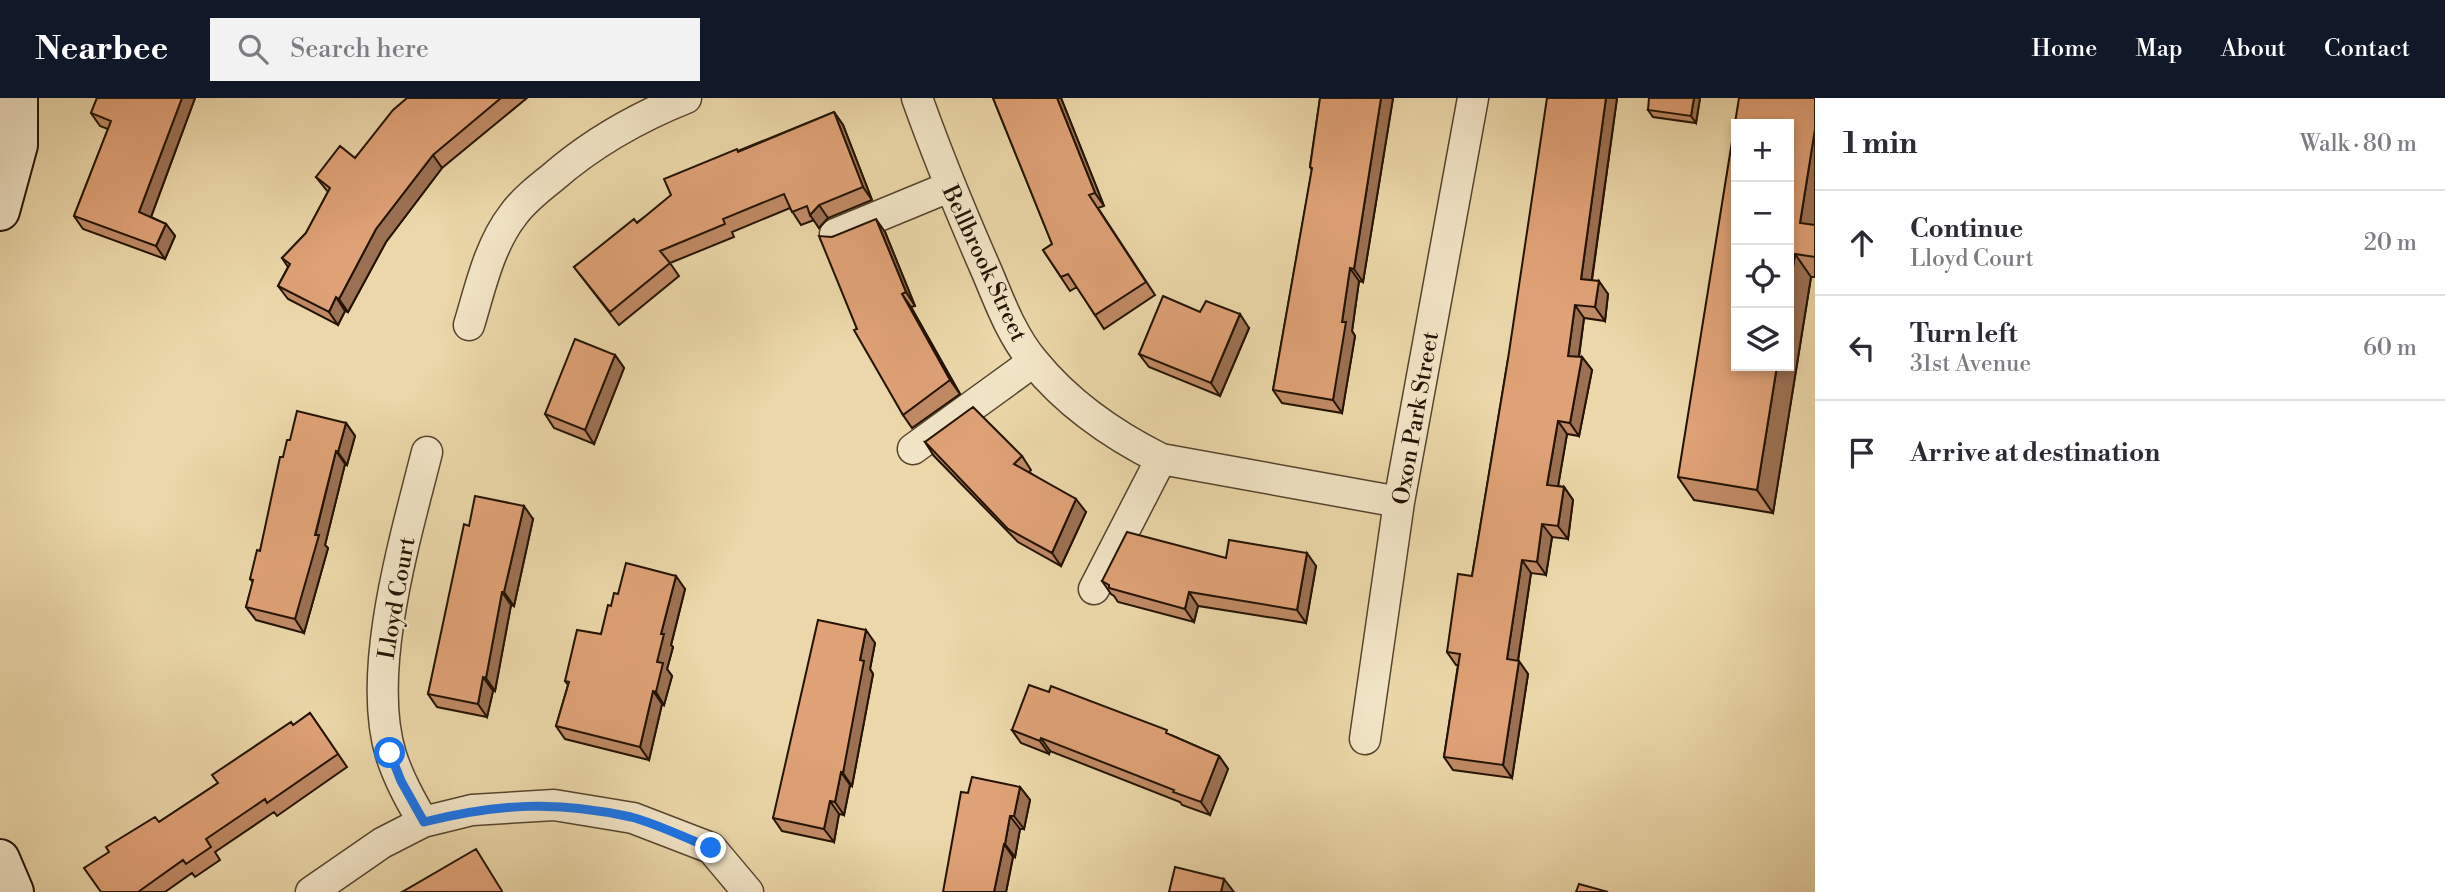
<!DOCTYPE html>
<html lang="en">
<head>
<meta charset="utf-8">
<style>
	body { margin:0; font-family:"Libre Bodoni",serif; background:#f2f2f3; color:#2b2b33 }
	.controls { position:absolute; right:21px; top:21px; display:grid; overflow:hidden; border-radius:0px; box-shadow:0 4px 10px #0003 }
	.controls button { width:63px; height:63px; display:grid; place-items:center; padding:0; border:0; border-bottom:2px solid #e1e1e2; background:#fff; color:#2b2b33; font:35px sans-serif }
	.stop { position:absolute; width:21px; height:21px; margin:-16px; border:5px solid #1a73e8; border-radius:50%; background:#fff }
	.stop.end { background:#1a73e8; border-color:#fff; box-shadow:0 2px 7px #0008 }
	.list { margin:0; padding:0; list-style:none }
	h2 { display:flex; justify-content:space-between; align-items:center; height:91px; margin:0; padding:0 28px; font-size:30px }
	h2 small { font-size:23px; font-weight:400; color:#7c7c81 }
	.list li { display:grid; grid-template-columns:46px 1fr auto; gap:21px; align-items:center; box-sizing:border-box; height:105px; padding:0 28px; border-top:2px solid #e1e1e2 }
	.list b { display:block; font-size:26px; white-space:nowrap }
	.list p { margin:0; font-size:23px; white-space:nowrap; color:#7c7c81 }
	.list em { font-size:23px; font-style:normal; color:#7c7c81 }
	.icon { flex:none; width:38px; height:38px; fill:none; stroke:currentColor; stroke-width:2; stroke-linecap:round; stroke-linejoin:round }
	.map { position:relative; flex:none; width:1815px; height:794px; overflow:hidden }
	header { display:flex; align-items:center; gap:42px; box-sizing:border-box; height:98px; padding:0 35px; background:#111827; color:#fff }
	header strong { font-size:33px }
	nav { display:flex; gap:38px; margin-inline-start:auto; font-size:24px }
	.search { width:490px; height:63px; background:#f2f2f3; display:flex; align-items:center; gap:18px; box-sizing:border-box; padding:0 24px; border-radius:0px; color:#7c7c81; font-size:26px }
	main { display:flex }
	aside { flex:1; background:#fff }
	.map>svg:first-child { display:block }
</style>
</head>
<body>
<header>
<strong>Nearbee</strong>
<div class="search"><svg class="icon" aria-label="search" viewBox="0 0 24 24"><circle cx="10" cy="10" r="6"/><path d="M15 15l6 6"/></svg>Search here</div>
<nav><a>Home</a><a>Map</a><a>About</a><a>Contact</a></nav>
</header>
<main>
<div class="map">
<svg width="1815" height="794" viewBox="0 0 1815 794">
	<rect width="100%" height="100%" fill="#ebd7a9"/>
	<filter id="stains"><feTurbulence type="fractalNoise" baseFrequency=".00286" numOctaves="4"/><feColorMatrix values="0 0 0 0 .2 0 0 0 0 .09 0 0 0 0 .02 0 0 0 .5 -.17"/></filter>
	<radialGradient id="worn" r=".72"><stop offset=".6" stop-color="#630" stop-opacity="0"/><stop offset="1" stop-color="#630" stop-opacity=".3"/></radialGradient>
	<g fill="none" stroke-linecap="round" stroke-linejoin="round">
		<!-- street casing -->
		<g stroke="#55442d" stroke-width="33">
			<path id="street" d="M917,0C938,59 962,117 987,174C1000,205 1012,238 1034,264C1068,306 1113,337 1161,361L1399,404
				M835,136L949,89
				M469,227C480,191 489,148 513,117C523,103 538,91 552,80C592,45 636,20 686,0
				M913,351L1033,264
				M1094,491L1161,361
				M1365,641L1399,404L1473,0
				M423,724C411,703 399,682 391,657C365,573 406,438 427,354
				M311,794L382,745L423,724L472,712L554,707L633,720L711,750L748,794"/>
		</g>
		<!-- secondary casing -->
		<g stroke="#231304" stroke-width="42">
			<path id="secondary" d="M0,113L18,47V0
				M0,761L14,794"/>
		</g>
		<!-- street -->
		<use href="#street" stroke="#f2e5c7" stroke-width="30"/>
		<!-- secondary -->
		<use href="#secondary" stroke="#f2e5c7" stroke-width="38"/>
	</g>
	<!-- wall -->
	<path fill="#c08a65" stroke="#231304" stroke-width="2" d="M97,0H195L151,119L166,126L175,138L165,161L83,131L74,118L108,31L100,28L91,15Z
		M407,0H527L442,70L386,144L348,214L345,213L338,227L288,201L278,188L288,169L282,160L306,135L328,94L316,79L355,60Z
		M993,0H1061L1104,108L1098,110L1155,197L1104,231L1077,189L1070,193L1043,152L1052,146Z
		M1320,0H1393L1363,184L1359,183L1352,233L1355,238L1342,315L1282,305L1273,292L1312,72L1310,69Z
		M1617,0L1592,182L1608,196L1605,223L1584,220L1579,259H1582L1592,272L1579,338L1567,336L1558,388L1564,389L1573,402L1568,441L1552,439L1546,477L1531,475L1518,563L1528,576L1512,680L1453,672L1444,659L1458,567H1456L1447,554L1472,478L1508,261Z
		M1700,0L1696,25L1653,19L1648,12Z
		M1815,0V179H1811L1773,415L1694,402L1678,379Z
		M834,14L843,27L872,102L828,120L819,130L814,122L801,127L790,110L732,134L734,139L670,165L679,178L619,227L574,169L738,53Z
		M885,134L915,208L911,209L960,296L912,330L903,317L857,231L832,139Z
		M1200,214L1249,230L1220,298L1149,269L1139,256Z
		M615,257L624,270L594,346L554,330L545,316Z
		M346,325L355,338L347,367L345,366L325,447L328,450L304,535L256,522L246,509L253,484L250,481L260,453L283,359Z
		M925,344L1022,358L1031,372L1029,374L1086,414L1061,468L1018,444L934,358Z
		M533,421L514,508L511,507L495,593H493L487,619L437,609L428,596L469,428Z
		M1226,460L1316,468L1306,525L1198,508L1194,524L1118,504L1114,498L1111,496L1102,483Z
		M685,491L671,547L673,549L667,571L672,578L664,607L662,606L649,662L565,641L556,628L568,587L565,583L601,536L618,496Z
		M875,545L870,571L873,576L852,688L850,687L844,717L839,716L834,744L782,733L773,720Z
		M310,615L347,669L277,718L274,714L215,754L220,762L195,779L192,775L165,794H101L159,724L218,685Z
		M1012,632L1171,637L1219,658L1228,671L1210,717L1182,707L1180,704L1050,653L1049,656L1021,645Z
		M1020,689L1030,702L1024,731H1020L1015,759H1013L1006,794L968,695Z"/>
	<!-- shaded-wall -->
	<path fill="#9c7153" stroke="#231304" stroke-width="2" d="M182,0H195L148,127L139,114Z
		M1057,0H1061L1104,108L1095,95Z
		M1381,0H1393L1363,184L1354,171Z
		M1606,0H1617L1590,194L1581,181Z
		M1694,0H1700L1696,25L1691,18Z
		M834,14L843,27L872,102L863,89Z
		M1815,31V146L1800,125Z
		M433,57L442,70L386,144L348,214L339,201L376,131Z
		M819,107L828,120L819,130L810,117Z
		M876,121L885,134L915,208L906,194Z
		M166,126L175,138L165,161L156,148Z
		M1795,156L1811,179L1773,415L1757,392L1777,268H1789V194Z
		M1350,170L1359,183L1352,233L1355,238L1342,315L1333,302L1342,224Z
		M1599,183L1608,196L1605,223L1595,209Z
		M902,196L911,209L960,296L950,282Z
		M336,199L345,213L338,227L329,214Z
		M1575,207L1584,220L1577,271L1568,258Z
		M1240,216L1249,230L1220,298L1211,285Z
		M615,257L624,270L594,346L585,332Z
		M1582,259L1592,272L1579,338L1570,325Z
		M1558,323L1567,336L1556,400L1547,387Z
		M346,325L355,338L347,367L338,354Z
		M336,353L345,366L325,447L328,450L304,535L295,521Z
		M1564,389L1573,402L1568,441L1558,428Z
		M1076,401L1086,414L1061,468L1052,455Z
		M524,408L533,421L514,508L504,494Z
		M1542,426L1552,439L1546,477L1537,464Z
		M1307,455L1316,468L1306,525L1297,512Z
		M1522,462L1531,475L1516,575L1507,561Z
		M676,478L685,491L671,547L673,549L667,571L672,578L664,607L656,594L657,564L661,536Z
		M502,494L511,507L495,593L486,580Z
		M1189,494L1198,508L1194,524L1185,511Z
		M866,532L875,545L870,571L873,576L852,688L843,675L860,562Z
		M1519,563L1528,576L1512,680L1503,667Z
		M483,579L493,593L487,619L478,606Z
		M653,593L662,606L649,662L640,649Z
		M1041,640L1050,653L1049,656L1040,643Z
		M1219,658L1228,671L1210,717L1201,704Z
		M841,674L850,687L844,717L835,704Z
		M1020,689L1030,702L1024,731L1014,718Z
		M830,703L839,716L834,744L824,731Z
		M1010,718L1020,731L1015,759L1005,746Z
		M1004,746L1013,759L1006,794H994Z
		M1224,781L1234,794H1221Z"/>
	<!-- building -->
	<path fill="#dfa176" stroke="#231304" stroke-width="2" d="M97,0H182L139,114L166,126L156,148L74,118L111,23L91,15Z
		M407,0H501L433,57L376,131L339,201L336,199L329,214L278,188L290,166L282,160L306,135L330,90L316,79L340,48L355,60L393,12Z
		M993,0H1057L1095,95L1089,97L1146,184L1095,217L1068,176L1061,179L1043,152L1052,146Z
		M1320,0H1381L1354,171L1350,170L1342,224H1346L1333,302L1273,292L1312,70L1310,69Z
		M1547,0H1606L1581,181L1599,183L1595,209L1575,207L1568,258L1582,259L1570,325L1558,323L1547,387L1564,389L1558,428L1542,426L1537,464L1522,462L1507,561L1519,563L1503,667L1444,659L1460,556L1447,554L1458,476L1472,478L1508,261Z
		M1649,0H1694L1691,18L1648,12Z
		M1739,0H1815V31L1800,125L1815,127V159L1795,156L1789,194V26H1736V268H1777L1757,392L1678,379Z
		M834,14L863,89L819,107L810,117L807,108L792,114L784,96L723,121L725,126L660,153L670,165L610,214L574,169L634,121L637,125L671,97L664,81L737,51L738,54Z
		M876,121L906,194L902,196L950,282L903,317L854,232L857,231L819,138L832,139Z
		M1163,198L1200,214L1206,203L1240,216L1211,285L1139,256Z
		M575,241L615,257L585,332L545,316Z
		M973,309L1022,358L1014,366L1076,401L1052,455L1008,431L925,344Z
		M297,313L346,325L338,354L336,353L315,437H319L295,521L246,509L253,482L250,481L257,452L260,453L280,359H283L287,342H290Z
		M475,398L524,408L504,494H502L486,580L483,579L478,606L428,596L464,426L469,428Z
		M1127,434L1226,460L1229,442L1307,455L1297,512L1189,494L1185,511L1109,490V487L1102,483Z
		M626,465L676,478L661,536H664L657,564L663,565L656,594L653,593L640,649L556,628L569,584L565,583L577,532L601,536L608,507L611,508L614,495L618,496Z
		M818,522L866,532L860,562L864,563L843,675L841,674L835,704L830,703L824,731L773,720Z
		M1029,587L1049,594L1051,588L1167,632L1166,635L1219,658L1201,704L1173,694L1174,692L1041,640L1040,643L1012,632Z
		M310,615L338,656L267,705L265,701L206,741L211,749L186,766L183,762L138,794H101L84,770L109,754L106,749L155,719L159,724L218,685L212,677L291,624L293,627Z
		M972,679L1020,689L1014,718H1010L1005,746H1004L994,794H943L961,694L968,695Z
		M476,751L502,793L501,794H402Z
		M1175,769L1224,781L1221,794H1169Z
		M1579,786L1608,794H1576Z"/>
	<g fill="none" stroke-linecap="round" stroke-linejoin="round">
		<!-- route -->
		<path stroke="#1a73e8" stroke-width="9" d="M390,655L401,683L424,724C497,706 556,702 631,719C658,726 685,740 711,750"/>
	</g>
	<g text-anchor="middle" stroke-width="5" stroke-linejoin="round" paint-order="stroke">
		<!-- street labels -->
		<g font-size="23" fill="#231304" stroke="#f2e5c7">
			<text transform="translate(985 165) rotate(65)" y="8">Bellbrook Street</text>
			<text transform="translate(1415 320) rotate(-80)" y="8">Oxon Park Street</text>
			<text transform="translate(396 500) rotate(-80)" y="8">Lloyd Court</text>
		</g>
	</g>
	<rect width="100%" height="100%" filter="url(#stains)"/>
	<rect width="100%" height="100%" fill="url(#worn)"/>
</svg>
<div class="controls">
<button>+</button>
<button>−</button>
<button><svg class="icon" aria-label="locate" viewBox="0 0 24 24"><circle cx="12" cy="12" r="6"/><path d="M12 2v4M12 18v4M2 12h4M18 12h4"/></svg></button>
<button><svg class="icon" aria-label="layers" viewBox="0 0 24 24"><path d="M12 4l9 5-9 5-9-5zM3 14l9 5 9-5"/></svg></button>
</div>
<div class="stop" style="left:390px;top:655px"></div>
<div class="stop end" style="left:711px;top:750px"></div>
</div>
<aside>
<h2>1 min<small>Walk · 80 m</small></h2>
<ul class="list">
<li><svg class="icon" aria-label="ahead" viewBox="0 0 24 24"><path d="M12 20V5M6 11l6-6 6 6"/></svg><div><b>Continue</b><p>Lloyd Court</p></div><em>20 m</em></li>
<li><svg class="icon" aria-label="left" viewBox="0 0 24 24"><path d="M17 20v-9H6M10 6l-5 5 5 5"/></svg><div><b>Turn left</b><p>31st Avenue</p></div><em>60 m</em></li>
<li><svg class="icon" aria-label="arrive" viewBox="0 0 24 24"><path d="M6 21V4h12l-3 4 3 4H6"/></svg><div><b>Arrive at destination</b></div></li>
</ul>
</aside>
</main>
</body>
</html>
